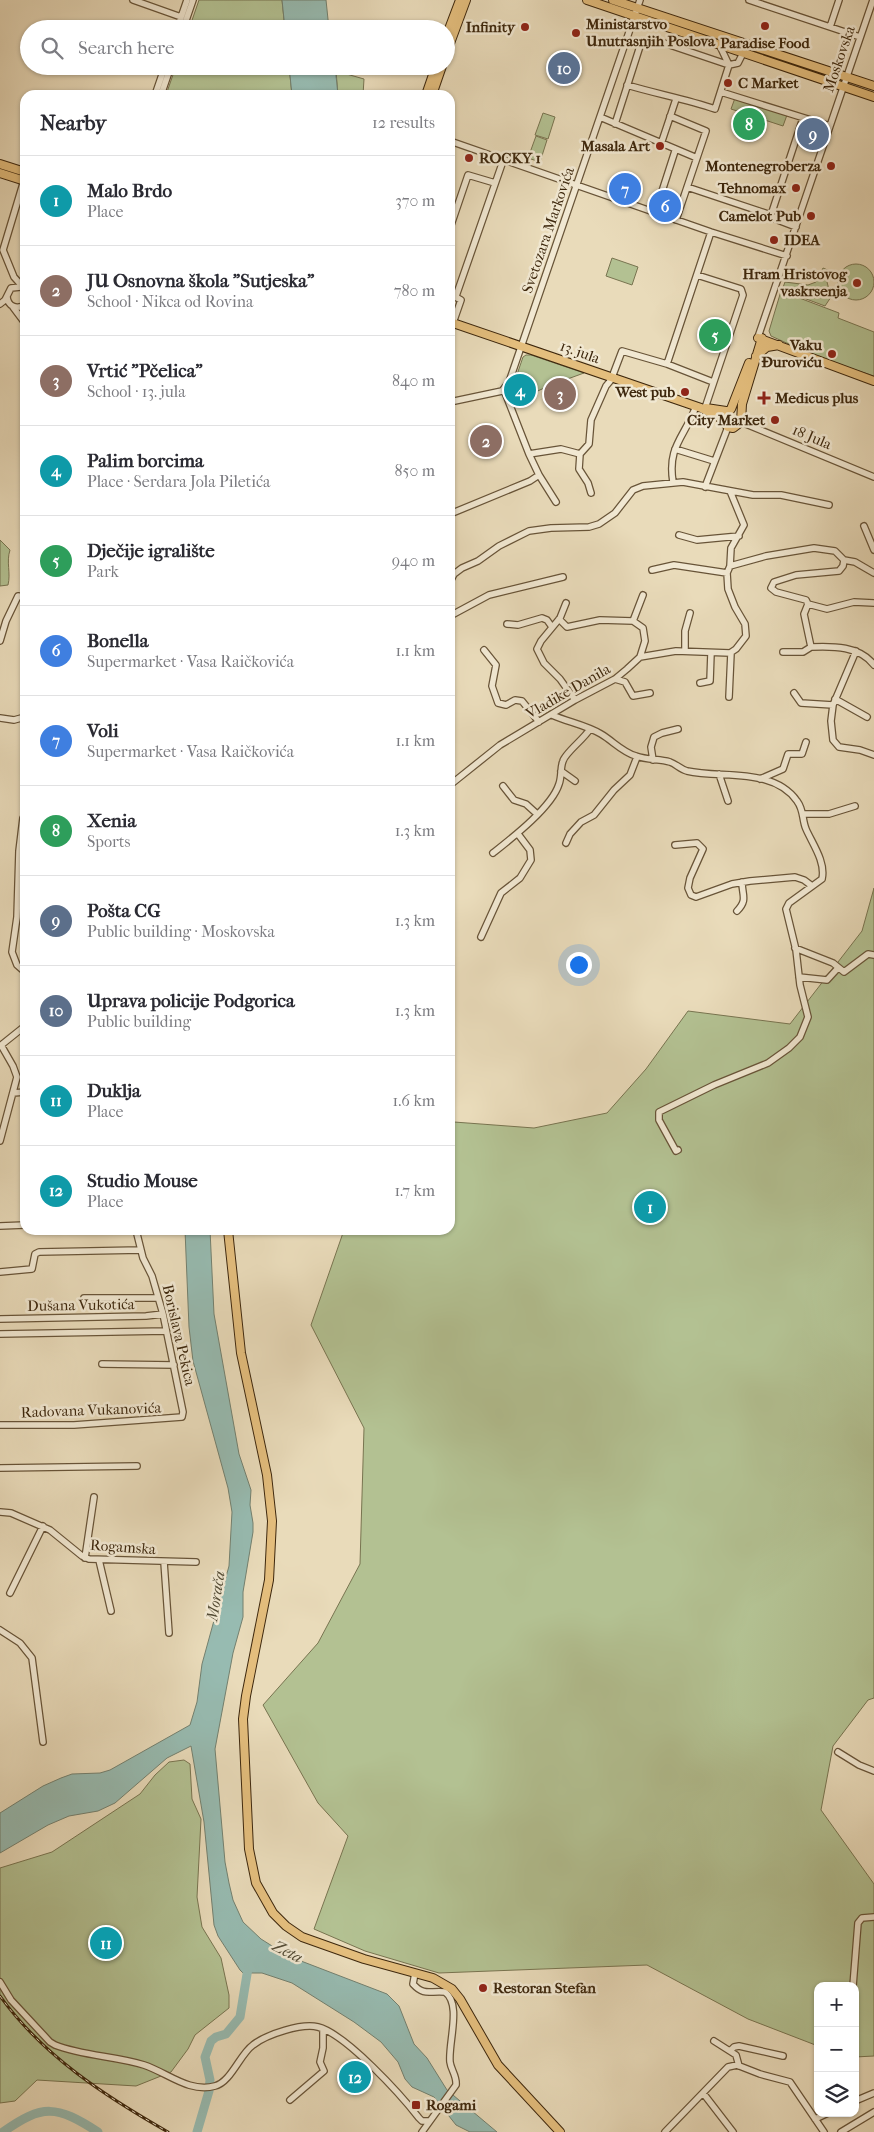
<!DOCTYPE html>
<html lang="en">
<head>
<meta charset="utf-8">
<style>
	body { margin:0; font-family:"IM FELL French Canon",serif; background:#f2f2f3; color:#2b2b33 }
	.controls { position:absolute; right:15px; bottom:15px; display:grid; overflow:hidden; border-radius:10px; box-shadow:0 1px 4px #0004 }
	.controls button { width:45px; height:45px; display:grid; place-items:center; padding:0; border:0; border-bottom:1px solid #e1e1e2; background:#fff; color:#2b2b33; font:25px sans-serif }
	.you { position:absolute; left:578px; top:964px; width:18px; height:18px; margin:-12px; border:4px solid #fff; border-radius:50%; background:#1a73e8; box-shadow:0 0 0 8px #1a73e833 }
	.badge { display:grid; place-items:center; width:32px; height:32px; border-radius:50%; background:#111827; color:#fff; font-size:16px; font-weight:700 }
	.pin { position:absolute; translate:-50% -50%; border:2px solid #fff; box-shadow:0 1px 5px #0006 }
	.list { margin:0; padding:0; list-style:none }
	h2 { display:flex; justify-content:space-between; align-items:center; height:65px; margin:0; padding:0 20px; font-size:21px }
	h2 small { font-size:16px; font-weight:400; color:#7c7c81 }
	.list li { display:grid; grid-template-columns:32px 1fr auto; gap:15px; align-items:center; box-sizing:border-box; height:90px; padding:0 20px; border-top:1px solid #e1e1e2 }
	.list b { display:block; font-size:19px; white-space:nowrap }
	.list p { margin:0; font-size:16px; white-space:nowrap; color:#7c7c81 }
	.list em { font-size:16px; font-style:normal; color:#7c7c81 }
	.icon { flex:none; width:28px; height:28px; fill:none; stroke:currentColor; stroke-width:2; stroke-linecap:round; stroke-linejoin:round }
	.map { position:relative; flex:none; width:874px; height:2132px; overflow:hidden }
	.search { position:absolute; background:#fff; box-shadow:0 1px 4px #0004; left:20px; top:20px; width:435px; height:55px; display:flex; align-items:center; gap:12px; box-sizing:border-box; padding:0 18px; border-radius:28px; color:#7c7c81; font-size:19px }
	.panel { position:absolute; background:#fff; box-shadow:0 1px 4px #0004; left:20px; top:90px; width:435px; height:1145px; border-radius:15px }
	.map>svg:first-child { display:block }
</style>
</head>
<body>
<div class="map">
<svg width="874" height="2132" viewBox="0 0 874 2132">
	<rect width="100%" height="100%" fill="#e9dbba"/>
	<filter id="stains"><feTurbulence type="fractalNoise" baseFrequency=".004" numOctaves="4"/><feColorMatrix values="0 0 0 0 .2 0 0 0 0 .09 0 0 0 0 .02 0 0 0 .5 -.17"/></filter>
	<radialGradient id="worn" r=".72"><stop offset=".6" stop-color="#630" stop-opacity="0"/><stop offset="1" stop-color="#630" stop-opacity=".3"/></radialGradient>
	<!-- green -->
	<path fill="#b3c192" stroke="#787450" d="M199,0H282L285,29H189Z
		M176,66H289L292,95H166Z
		M336,71L364,79L363,95H338Z
		M735,98L787,115L783,126L731,109Z
		M543,113L555,117L548,139L535,135Z
		M536,136L547,140L540,162L528,158Z
		M612,258L638,267L632,285L606,276Z
		M838 282a18 18 0 1 1 36 0a18 18 0 1 1-36 0Z
		M823,268L830,271L827,282L831,297L825,306L782,290L785,282L808,285L816,282Z
		M781,291L839,313L838,318L874,332V376L822,359L771,336L769,331Z
		M526,355H531L584,373L551,385L511,403L510,395L523,357Z
		M0,540L10,550C6,562 11,573 8,585L0,586Z
		M874,888V1698L868,1700L833,1746L821,1810L874,1884V2056L855,2057V1986H818V2046L748,2019L647,1965L439,1973L365,1951L314,1929L348,1836L318,1803L263,1705L318,1643L360,1564L364,1428L311,1325L344,1230H450V1124L454,1122L534,1128L607,1113L646,1069L688,1011L790,1024L862,931Z
		M184,1760L190,1764L192,1799L201,1819L197,1897L202,1927L221,1958L229,1995V2008L195,2035L188,2049L171,2072L136,2086L37,2080L15,2101L0,2103V1868L52,1852L140,1794L155,1775L169,1762Z"/>
	<!-- water -->
	<path fill="#97bbb1" stroke="#73806f" d="M282,0H326L329,29H285Z
		M289,66H335L338,95H292Z
		M185,1230H210L214,1314L239,1454L251,1490L250,1505L253,1523V1532L243,1592V1617L233,1653L215,1749L225,1862L229,1883L233,1900L243,1922L261,1939L288,1956L387,1994L399,2006L414,2044L427,2058L447,2090L497,2132H470L456,2125L434,2097L412,2087L405,2079L398,2062L381,2042L354,2022L292,1983L262,1973H243L240,1970L218,1936L214,1925L204,1822L191,1746L167,1758L115,1803L98,1811L69,1816L48,1825L0,1853V1813L43,1786L61,1778L72,1774L100,1773L110,1770L190,1725L197,1702L202,1664L229,1566L232,1512L228,1488L193,1361L189,1327Z"/>
	<g fill="none" stroke-linecap="round" stroke-linejoin="round">
		<!-- river -->
		<path stroke="#97bbb1" stroke-width="9" d="M3,2132C43,2104 56,2105 98,2132
			M197,2132L209,2091L210,2080L205,2057L211,2041L216,2037L226,2034L240,2017L249,1962"/>
		<!-- minor casing -->
		<g stroke="#685438" stroke-width="8">
			<path id="minor" d="M133,0L181,17
				M749,0L860,37
				M830,27L839,0
				M177,29L187,0
				M183,29L193,0
				M719,44L729,65
				M729,65L738,63L743,53
				M627,85C657,94 686,99 715,109L729,65
				M721,92L830,126
				M155,95L165,66
				M161,95L171,66
				M670,116L706,131L676,220
				M600,117L697,158
				M615,124L641,43L652,39L729,65
				M450,141L711,232L787,256
				M661,144L676,99
				M687,187L771,215
				M655,213L675,151
				M796,227L775,219L771,215L803,118
				M450,228L468,175L495,183
				M697,275L741,289L743,295L704,411
				M23,287L14,277L3,250L25,177
				M450,294L461,300L453,323
				M456,296L503,161
				M7,297C8,306 16,310 25,305
				M0,304L5,300L11,288L21,287
				M13,307L25,323
				M758,337L873,0
				M667,364L711,232
				M450,402L502,391L509,382L640,0
				M741,422L874,477
				M675,449L714,461
				M529,454L561,449L580,454
				M580,454L589,444L591,420L606,386L611,380L622,351L667,364L713,382
				M580,454L579,469L588,483L591,493
				M539,475L556,502
				M673,482C667,446 685,437 696,406
				M705,487L728,427
				M450,514L530,481L539,475L529,454L504,390
				M864,526L874,550
				M679,535L697,540L739,536
				M844,560L855,562L874,573
				M730,566L766,556L814,548L835,551L844,560L843,566L839,571L796,575L774,582L771,588L776,592L806,600L808,604L804,614L811,647C833,646 860,646 874,665
				M652,570L674,565L727,573
				M450,582L454,574L462,568L478,561L499,546L529,531L551,528L589,527L599,524L615,513L633,490L643,486L683,482L753,495H781L829,505
				M566,603L560,618L541,641L537,649L544,663L560,679L575,700
				M808,604L827,609L854,602L874,603
				M450,616L489,595L563,577
				M559,619L567,627L600,620L633,621
				M507,624L518,625L542,618L547,620L552,627
				M0,641L6,621L18,596L25,597
				M484,650L496,665L492,686L498,703L506,705L515,700L522,701L539,722
				M685,651V631L690,613
				M856,651L833,705L831,721L833,740L839,747L860,750L874,755
				M783,652H803L811,647
				M640,657L676,651L730,653L736,649L746,636L745,624L735,607L728,589L727,573L730,566L731,548L744,525L730,491
				M615,679L625,682L633,696L650,693
				M700,683L710,681L711,653
				M794,693L801,703L833,705
				M729,697L731,653
				M835,699L867,717
				M552,715C568,722 586,725 601,734C613,741 622,752 636,756C647,760 659,759 670,762C676,764 680,769 687,771C722,779 773,767 797,801C804,810 802,820 806,829C812,843 826,862 822,879L789,903L786,909L796,950L800,985L808,1017L800,1037L789,1048L768,1063L714,1085L659,1112V1120L676,1151L678,1150
				M0,718L14,720L25,717
				M653,760L651,747L654,737L662,733L678,729
				M561,771L575,781
				M719,774L728,801
				M760,779L783,769L788,754H802L806,742
				M450,785L500,745L575,700L615,679L627,669L640,657L645,641L643,628L633,621L643,595
				M503,786L514,800L526,804L537,814
				M803,814H829L855,806
				M25,817L23,818L19,851L17,917L12,952L17,965L25,972
				M566,843L570,834L581,822L594,815L614,790L630,775L637,757
				M675,845L697,843L703,849L690,878L688,888L691,895L696,897L732,884L750,881L795,877L804,880L812,886
				M493,853C512,838 552,807 559,784C562,776 560,768 563,761C565,753 584,739 590,729
				M737,911C748,900 742,895 742,882
				M481,937L501,893L520,878L531,860L530,850L518,834
				M795,948L833,963L844,972L868,954L874,955
				M799,977L827,980L838,968
				M0,1046L25,1026
				M13,1093L25,1092
				M0,1141L17,1077L13,1066L1,1045
				M0,1226L25,1225
				M0,1272L32,1269L35,1254L39,1252L141,1250
				M84,1298H158
				M0,1319L146,1316L163,1314
				M0,1334L166,1331
				M102,1364L174,1365
				M0,1425H74L182,1417L183,1412L163,1314L152,1276L143,1258L136,1230
				M0,1468L137,1466
				M0,1512L11,1513L50,1530L82,1556L89,1559L196,1562
				M85,1558L94,1497
				M99,1560L111,1611
				M164,1562L169,1633
				M10,1593L43,1526
				M0,1630L20,1643L32,1658L43,1742
				M838,1752L859,1765L874,1771
				M415,1973L413,1984C425,1997 430,1990 445,1992C462,2004 448,2043 450,2062C451,2070 457,2076 456,2085L422,2132
				M0,1982L11,2000L50,2042L55,2045C83,2056 115,2056 144,2065C168,2073 189,2093 215,2086C231,2082 240,2054 253,2045C267,2034 302,2023 318,2027C346,2034 401,2095 419,2118L422,2121H429
				M853,1986L858,1923L862,1918L874,1917
				M714,2041L736,2055L739,2066
				M730,2051L734,2047L739,2046L783,2056
				M703,2093L733,2132
				M290,2100L324,2071L320,2062L323,2048V2029
				M855,2101L874,2093
				M815,2119L828,2113
				M665,2132L728,2067L737,2065L760,2074L790,2082L824,2132
				M841,2132L874,2112"/>
		</g>
		<!-- major casing -->
		<g stroke="#3d270d" stroke-width="10">
			<path id="major" d="M587,0L874,97
				M613,0L874,86
				M446,37L460,0
				M446,54L466,0
				M426,95L436,66
				M432,95L442,66
				M0,164L25,172
				M0,173L25,181
				M450,322L701,408L719,417L728,427L733,428L741,422L742,404L762,338
				M758,338L874,381
				M756,356L767,347L779,345
				M706,408L726,411
				M731,409L749,363
				M228,1230L241,1353L267,1475L272,1521L269,1580L246,1696L243,1719L249,1849L256,1883L273,1913L286,1926L302,1937L364,1959L433,1978L452,1989L460,1999L498,2065L560,2132"/>
		</g>
		<!-- minor -->
		<use href="#minor" stroke="#f1e8d2" stroke-width="5.5"/>
		<!-- major -->
		<use href="#major" stroke="#e4be7d" stroke-width="8"/>
		<!-- rail casing -->
		<g stroke="#3d270d" stroke-width="3">
			<path id="rail" d="M0,1996C43,2056 105,2096 168,2132"/>
		</g>
		<!-- rail -->
		<use href="#rail" stroke="#f1e8d2" stroke-width="1" stroke-dasharray="4" stroke-linecap="butt"/>
	</g>
	<!-- markers -->
	<g fill="#8f2418" stroke="#f1e8d2" stroke-width="2">
		<circle cx="765" cy="26" r="5"/>
		<circle cx="525" cy="27" r="5"/>
		<circle cx="576" cy="33" r="5"/>
		<circle cx="728" cy="83" r="5"/>
		<circle cx="660" cy="146" r="5"/>
		<circle cx="469" cy="158" r="5"/>
		<circle cx="831" cy="166" r="5"/>
		<circle cx="796" cy="188" r="5"/>
		<circle cx="811" cy="216" r="5"/>
		<circle cx="774" cy="240" r="5"/>
		<circle cx="857" cy="283" r="5"/>
		<circle cx="832" cy="354" r="5"/>
		<circle cx="685" cy="392" r="5"/>
		<path d="M761.5 390.5h5v5h5v5h-5v5h-5v-5h-5v-5h5z"/>
		<circle cx="775" cy="420" r="5"/>
		<circle cx="483" cy="1988" r="5"/>
		<rect x="411" y="2100" width="10" height="10" rx="2.5"/>
	</g>
	<g text-anchor="middle" stroke-width="5" stroke-linejoin="round" paint-order="stroke">
		<!-- poi labels -->
		<g font-size="15" font-weight="bold" fill="#3d270d" stroke="#f1e8d2" text-anchor="end">
			<text x="586" y="29" text-anchor="start">Ministarstvo<tspan x="586" dy="17">Unutrasnjih Poslova</tspan></text>
			<text x="515" y="32">Infinity</text>
			<text x="765" y="48" text-anchor="middle">Paradise Food</text>
			<text x="738" y="88" text-anchor="start">C Market</text>
			<text x="650" y="151">Masala Art</text>
			<text x="479" y="163" text-anchor="start">ROCKY 1</text>
			<text x="821" y="171">Montenegroberza</text>
			<text x="786" y="193">Tehnomax</text>
			<text x="801" y="221">Camelot Pub</text>
			<text x="784" y="245" text-anchor="start">IDEA</text>
			<text x="847" y="279">Hram Hristovog<tspan x="847" dy="17">vaskrsenja</tspan></text>
			<text x="822" y="350">Vaku<tspan x="822" dy="17">Đuroviću</tspan></text>
			<text x="675" y="397">West pub</text>
			<text x="775" y="403" text-anchor="start">Medicus plus</text>
			<text x="765" y="425">City Market</text>
			<text x="493" y="1993" text-anchor="start">Restoran Stefan</text>
			<text x="426" y="2110" text-anchor="start">Rogami</text>
		</g>
		<!-- street labels -->
		<g font-size="15" fill="#3d270d" stroke="#f1e8d2">
			<text transform="translate(839 59) rotate(-71)" y="5">Moskovska</text>
			<text transform="translate(548 230) rotate(-71)" y="5">Svetozara Markovića</text>
			<text transform="translate(580 352) rotate(20)" y="5">13. jula</text>
			<text transform="translate(812 437) rotate(23)" y="5">18 Jula</text>
			<text transform="translate(568 691) rotate(-30)" y="5">Vladike Danila</text>
			<text transform="translate(81 1305) rotate(-1)" y="5">Dušana Vukotića</text>
			<text transform="translate(179 1335) rotate(77)" y="5">Borislava Pekica</text>
			<text transform="translate(91 1410) rotate(-2)" y="5">Radovana Vukanovića</text>
			<text transform="translate(123 1547) rotate(4)" y="5">Rogamska</text>
		</g>
		<!-- water labels -->
		<g font-size="16" font-style="italic" fill="#544c36" stroke="#f1e8d2">
			<text transform="translate(215 1596) rotate(-81)" y="6">Morača</text>
			<text transform="translate(288 1951) rotate(27)" y="6">Zeta</text>
		</g>
	</g>
	<rect width="100%" height="100%" filter="url(#stains)"/>
	<rect width="100%" height="100%" fill="url(#worn)"/>
</svg>
<div class="controls">
<button>+</button>
<button>−</button>
<button><svg class="icon" aria-label="layers" viewBox="0 0 24 24"><path d="M12 4l9 5-9 5-9-5zM3 14l9 5 9-5"/></svg></button>
</div>
<div class="you"></div>
<div class="pin badge" style="left:650px;top:1207px;background:#0f9aa8">1</div>
<div class="pin badge" style="left:486px;top:441px;background:#8d6e63">2</div>
<div class="pin badge" style="left:560px;top:394px;background:#8d6e63">3</div>
<div class="pin badge" style="left:520px;top:390px;background:#0f9aa8">4</div>
<div class="pin badge" style="left:715px;top:335px;background:#2e9e5b">5</div>
<div class="pin badge" style="left:665px;top:206px;background:#3f7fe0">6</div>
<div class="pin badge" style="left:625px;top:189px;background:#3f7fe0">7</div>
<div class="pin badge" style="left:749px;top:124px;background:#2e9e5b">8</div>
<div class="pin badge" style="left:813px;top:134px;background:#5c6f8a">9</div>
<div class="pin badge" style="left:564px;top:68px;background:#5c6f8a">10</div>
<div class="pin badge" style="left:106px;top:1943px;background:#0f9aa8">11</div>
<div class="pin badge" style="left:355px;top:2077px;background:#0f9aa8">12</div>
<div class="search"><svg class="icon" aria-label="search" viewBox="0 0 24 24"><circle cx="10" cy="10" r="6"/><path d="M15 15l6 6"/></svg>Search here</div>
<section class="panel">
<h2>Nearby<small>12 results</small></h2>
<ul class="list">
<li><span class="badge" style="background:#0f9aa8">1</span><div><b>Malo Brdo</b><p>Place</p></div><em>370 m</em></li>
<li><span class="badge" style="background:#8d6e63">2</span><div><b>JU Osnovna škola &quot;Sutjeska&quot;</b><p>School · Nikca od Rovina</p></div><em>780 m</em></li>
<li><span class="badge" style="background:#8d6e63">3</span><div><b>Vrtić &quot;Pčelica&quot;</b><p>School · 13. jula</p></div><em>840 m</em></li>
<li><span class="badge" style="background:#0f9aa8">4</span><div><b>Palim borcima</b><p>Place · Serdara Jola Piletića</p></div><em>850 m</em></li>
<li><span class="badge" style="background:#2e9e5b">5</span><div><b>Dječije igralište</b><p>Park</p></div><em>940 m</em></li>
<li><span class="badge" style="background:#3f7fe0">6</span><div><b>Bonella</b><p>Supermarket · Vasa Raičkovića</p></div><em>1.1 km</em></li>
<li><span class="badge" style="background:#3f7fe0">7</span><div><b>Voli</b><p>Supermarket · Vasa Raičkovića</p></div><em>1.1 km</em></li>
<li><span class="badge" style="background:#2e9e5b">8</span><div><b>Xenia</b><p>Sports</p></div><em>1.3 km</em></li>
<li><span class="badge" style="background:#5c6f8a">9</span><div><b>Pošta CG</b><p>Public building · Moskovska</p></div><em>1.3 km</em></li>
<li><span class="badge" style="background:#5c6f8a">10</span><div><b>Uprava policije Podgorica</b><p>Public building</p></div><em>1.3 km</em></li>
<li><span class="badge" style="background:#0f9aa8">11</span><div><b>Duklja</b><p>Place</p></div><em>1.6 km</em></li>
<li><span class="badge" style="background:#0f9aa8">12</span><div><b>Studio Mouse</b><p>Place</p></div><em>1.7 km</em></li>
</ul>
</section>
</div>
</body>
</html>
